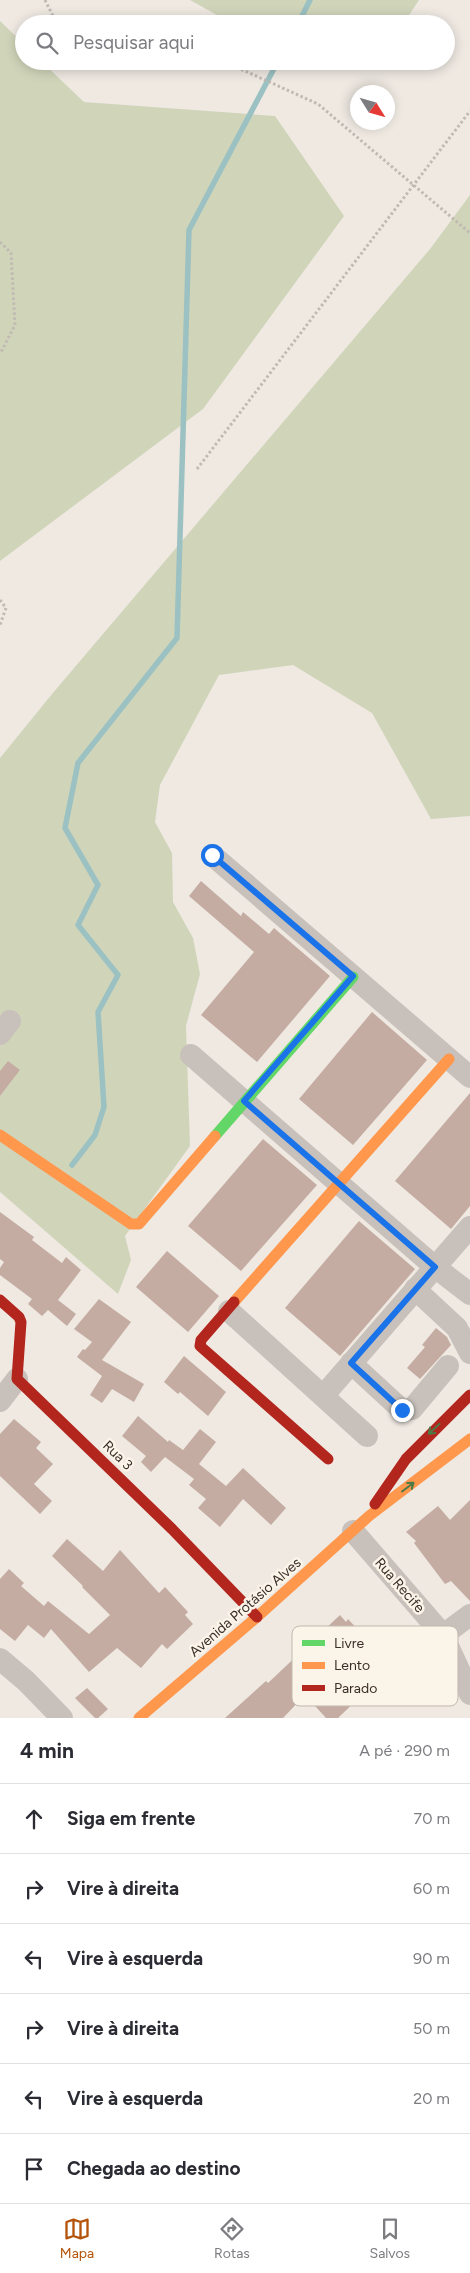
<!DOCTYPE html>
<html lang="pt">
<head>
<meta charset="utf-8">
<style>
	body { margin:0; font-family:Figtree,sans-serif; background:#f7f7f7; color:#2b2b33 }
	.compass { position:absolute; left:350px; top:85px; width:45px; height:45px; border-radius:50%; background:#fff; box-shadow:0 2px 12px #0003; rotate:127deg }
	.stop { position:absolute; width:15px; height:15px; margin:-11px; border:4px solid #1a73e8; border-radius:50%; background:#fff }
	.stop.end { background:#1a73e8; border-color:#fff; box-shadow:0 1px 5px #0008 }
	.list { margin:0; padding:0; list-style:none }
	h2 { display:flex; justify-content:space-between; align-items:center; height:65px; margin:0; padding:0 20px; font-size:21px }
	h2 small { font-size:16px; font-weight:400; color:#7c7c81 }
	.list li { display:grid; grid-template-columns:32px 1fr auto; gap:15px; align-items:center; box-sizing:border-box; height:70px; padding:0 20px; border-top:1px solid #e1e1e2 }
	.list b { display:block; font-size:19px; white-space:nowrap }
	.list em { font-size:16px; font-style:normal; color:#7c7c81 }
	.icon { flex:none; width:28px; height:28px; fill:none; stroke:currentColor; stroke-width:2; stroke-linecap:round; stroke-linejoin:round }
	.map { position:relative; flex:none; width:470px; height:1718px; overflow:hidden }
	.search { position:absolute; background:#fff; box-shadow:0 2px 12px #0003; left:15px; right:15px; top:15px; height:55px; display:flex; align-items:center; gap:12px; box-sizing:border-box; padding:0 18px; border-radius:28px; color:#7c7c81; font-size:19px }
	.sheet { height:485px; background:#fff }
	nav { display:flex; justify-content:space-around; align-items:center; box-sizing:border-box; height:70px; border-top:1px solid #e1e1e2; background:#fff; font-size:14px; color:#7c7c81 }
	nav a { display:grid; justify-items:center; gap:2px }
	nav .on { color:#b45309 }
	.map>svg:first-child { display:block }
</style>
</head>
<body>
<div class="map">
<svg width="470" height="1718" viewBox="0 0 470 1718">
	<rect width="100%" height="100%" fill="#efe9e2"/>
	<!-- green -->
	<path fill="#d0d5ba" d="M190,0H419L403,24H233Z
		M0,21L24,44V61H41L84,102L275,116L344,216L203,409L0,561Z
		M470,195V816L431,819L372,713L293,665L219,675L160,785L155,822L172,853L173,902L193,938L200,974L186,1026L190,1146L125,1236L131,1260L118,1294L0,1192V758L52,694L430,249Z"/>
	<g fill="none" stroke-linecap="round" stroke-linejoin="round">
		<!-- stream -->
		<path stroke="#9cc1c2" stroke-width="5.5" d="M298,24L310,0
			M72,1165L95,1135L104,1107L98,1012L118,975L78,925L98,885L65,828L78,763L177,638L189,230L278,61"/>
	</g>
	<!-- building -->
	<path fill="#c4aca2" d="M201,881L241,916L243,912L269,934L274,928L330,976L257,1062L201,1015L254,952L189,896Z
		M372,1012L427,1060L353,1145L299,1099Z
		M8,1061L20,1070L0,1096V1071Z
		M470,1093V1206L451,1229L395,1181Z
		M263,1139L317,1185L241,1271L188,1226Z
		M0,1212L34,1237L32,1240L62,1263L66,1257L81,1270L58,1300L76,1314L67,1326L48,1310L42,1316L28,1304L32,1299L0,1275V1268L4,1262L0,1259Z
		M359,1221L415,1269L340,1356L285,1308Z
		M167,1251L219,1296L188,1332L136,1287Z
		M99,1299L131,1322L102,1360L144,1384L134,1402L112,1389L102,1403L90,1395L102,1376L77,1357L83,1349L85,1350L92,1342L74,1329Z
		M436,1328L447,1337L451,1345L420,1379L407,1368L425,1347L422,1345Z
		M184,1356L226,1392L208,1416L180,1392L178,1394L164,1382Z
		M138,1416L168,1442L169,1440L183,1450L200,1429L216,1442L199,1464L226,1486L243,1468L286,1508L271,1525L243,1499L220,1527L198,1508L206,1499L189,1485L194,1479L165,1457L151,1472L141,1462L146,1456L122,1436Z
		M14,1419L41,1442L36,1448L53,1464L34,1484L52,1501L40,1514L0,1476V1434Z
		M470,1500V1601L451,1581L445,1584L414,1543L416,1541L406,1532L438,1506L450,1520Z
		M67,1539L103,1571L120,1550L159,1593L165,1587L188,1612L185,1615L193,1624L167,1649L162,1644L141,1668L117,1648L89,1672L51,1629L44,1638L28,1625L15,1641L0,1629V1579L9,1569L24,1583L21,1586L44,1606L48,1601L89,1634L110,1615L82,1587L83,1586L52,1556Z
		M340,1615L346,1622L348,1619L362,1634L360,1636L390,1668L338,1718H326L305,1695L283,1718H225L266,1681L268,1683Z
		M87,1688L108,1709L98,1718H95L75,1698Z"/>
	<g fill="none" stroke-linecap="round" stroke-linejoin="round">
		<!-- path -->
		<path stroke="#c1bab3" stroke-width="3" stroke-dasharray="2.5 2.5" stroke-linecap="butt" d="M45,0L55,20L63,24
			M223,61L318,104L470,233
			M0,242L11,253L15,325L0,354
			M197,469L470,111
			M0,600L6,608L0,625"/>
		<!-- street -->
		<path stroke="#c8c1bb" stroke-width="22" d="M212,855L470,1077
			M0,1034L10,1021
			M191,1055L435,1267L470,1294
			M415,1289L457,1328L470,1353
			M229,1311L367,1436
			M351,1363L402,1410L412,1409L448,1366
			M323,1396L470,1227
			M0,1401L17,1379
			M353,1531L443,1635L470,1694
			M443,1635L470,1615
			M0,1659L26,1681L62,1718"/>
		<!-- fast -->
		<path stroke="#63d668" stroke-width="11" d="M215,1136L353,977"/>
		<!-- slow -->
		<path stroke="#ff974d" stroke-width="11" d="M0,1135L131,1224H139L215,1136
			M234,1302L449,1059
			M139,1718L257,1617L369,1516L470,1439"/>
		<!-- jam -->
		<path stroke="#b3261e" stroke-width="11" d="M0,1300L19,1317L21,1322L17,1379L172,1529L257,1617
			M234,1302L201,1340L200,1346L328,1459
			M375,1504L406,1459L470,1395"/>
	</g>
	<!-- one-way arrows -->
	<defs><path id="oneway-shaft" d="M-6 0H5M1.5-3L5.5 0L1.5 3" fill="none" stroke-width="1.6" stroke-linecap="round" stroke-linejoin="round" transform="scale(1.25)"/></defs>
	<g stroke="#4c7a45">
		<use href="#oneway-shaft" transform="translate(434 1429) rotate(137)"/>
		<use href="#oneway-shaft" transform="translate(408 1487) rotate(-37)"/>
	</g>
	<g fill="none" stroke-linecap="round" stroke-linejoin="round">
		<!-- route -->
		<path stroke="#1a73e8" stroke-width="6" d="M212,855L353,976L244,1101L435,1267L351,1363L402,1410"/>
	</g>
	<g text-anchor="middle" stroke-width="5" stroke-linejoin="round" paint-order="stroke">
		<!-- street labels -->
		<g font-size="14" fill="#3a2e28" stroke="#fbf4e9">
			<text transform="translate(118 1455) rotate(44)" y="5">Rua 3</text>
			<text transform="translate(400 1585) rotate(49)" y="5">Rua Recife</text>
			<text transform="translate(245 1607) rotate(-41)" y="5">Avenida Protásio Alves</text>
		</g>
	</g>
	<!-- legend -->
	<rect x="292" y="1626" width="166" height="80" rx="8" fill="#fbf4e9" stroke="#c1b9af" stroke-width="1"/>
	<rect x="302" y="1640" width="23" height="6" fill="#63d668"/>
	<rect x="302" y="1662" width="23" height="7" fill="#ff974d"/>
	<rect x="302" y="1685" width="23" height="6" fill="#b3261e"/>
	<g font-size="14" fill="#3a2e28">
		<text x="334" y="1648">Livre</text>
		<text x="334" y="1670">Lento</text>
		<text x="334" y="1693">Parado</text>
	</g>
</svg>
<svg class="compass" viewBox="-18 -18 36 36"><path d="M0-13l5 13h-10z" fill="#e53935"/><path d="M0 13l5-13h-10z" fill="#7c7c81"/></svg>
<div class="stop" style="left:212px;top:855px"></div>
<div class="stop end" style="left:402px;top:1410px"></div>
<div class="search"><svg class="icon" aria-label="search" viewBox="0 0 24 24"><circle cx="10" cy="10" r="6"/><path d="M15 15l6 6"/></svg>Pesquisar aqui</div>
</div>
<section class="sheet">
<h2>4 min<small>A pé · 290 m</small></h2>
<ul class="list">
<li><svg class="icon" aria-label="ahead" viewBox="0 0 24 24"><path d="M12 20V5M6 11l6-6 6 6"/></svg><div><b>Siga em frente</b></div><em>70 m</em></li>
<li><svg class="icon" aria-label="right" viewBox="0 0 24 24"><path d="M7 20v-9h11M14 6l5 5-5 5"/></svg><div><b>Vire à direita</b></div><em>60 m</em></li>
<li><svg class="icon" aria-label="left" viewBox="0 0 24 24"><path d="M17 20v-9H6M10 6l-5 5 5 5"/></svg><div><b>Vire à esquerda</b></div><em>90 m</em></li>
<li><svg class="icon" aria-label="right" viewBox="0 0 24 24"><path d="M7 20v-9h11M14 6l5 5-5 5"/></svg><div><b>Vire à direita</b></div><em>50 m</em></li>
<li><svg class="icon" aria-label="left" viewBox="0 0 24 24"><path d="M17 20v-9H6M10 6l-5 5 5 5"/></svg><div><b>Vire à esquerda</b></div><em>20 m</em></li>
<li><svg class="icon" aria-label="arrive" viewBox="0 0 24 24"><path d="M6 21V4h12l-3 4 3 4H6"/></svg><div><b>Chegada ao destino</b></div></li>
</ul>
</section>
<nav>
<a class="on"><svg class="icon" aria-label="map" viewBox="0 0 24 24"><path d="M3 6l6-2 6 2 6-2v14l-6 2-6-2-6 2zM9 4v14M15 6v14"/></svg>Mapa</a>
<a><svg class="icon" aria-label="directions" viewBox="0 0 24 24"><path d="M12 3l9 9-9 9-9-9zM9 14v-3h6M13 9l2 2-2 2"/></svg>Rotas</a>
<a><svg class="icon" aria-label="saved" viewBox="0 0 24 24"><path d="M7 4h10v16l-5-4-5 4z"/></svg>Salvos</a>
</nav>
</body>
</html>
